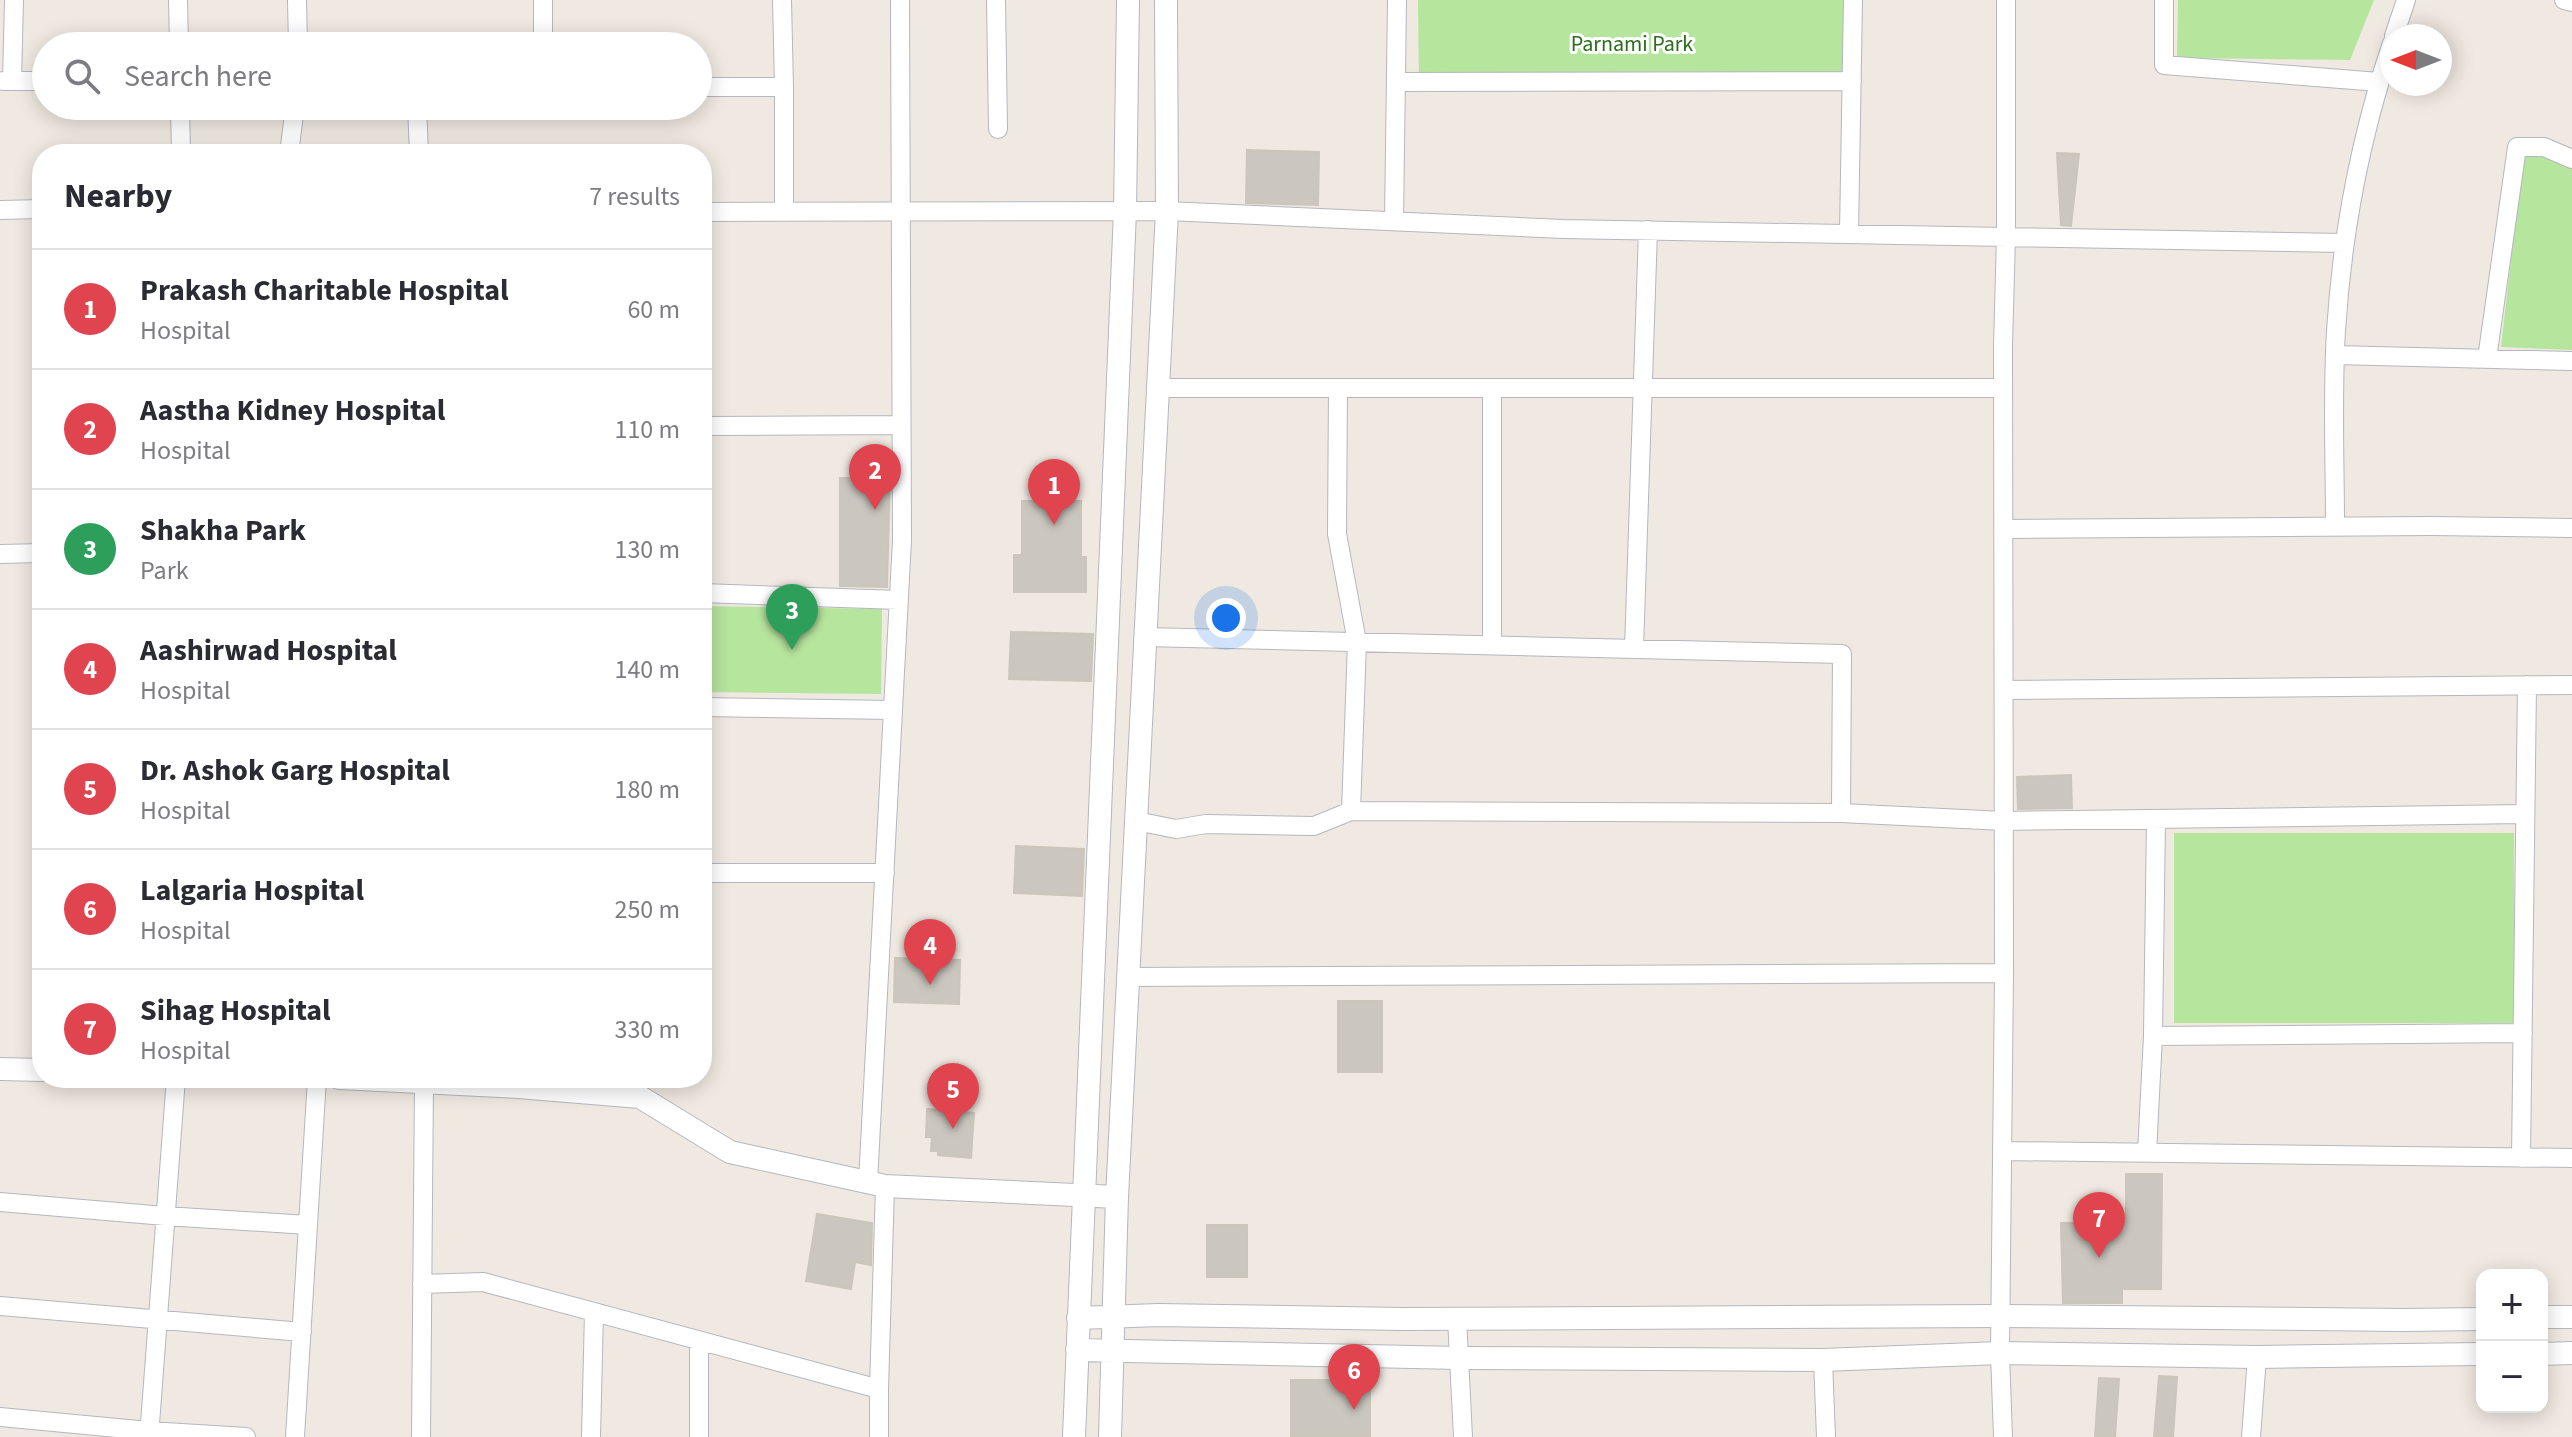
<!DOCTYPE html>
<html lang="en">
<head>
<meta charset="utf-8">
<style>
	body { margin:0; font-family:"Source Sans 3",sans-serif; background:#f7f7f7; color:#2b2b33 }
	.controls { position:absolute; right:24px; bottom:24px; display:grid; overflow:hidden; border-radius:16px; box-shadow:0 4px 20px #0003 }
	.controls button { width:72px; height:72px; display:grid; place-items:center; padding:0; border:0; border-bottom:2px solid #e1e1e2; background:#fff; color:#2b2b33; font:40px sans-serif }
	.compass { position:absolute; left:2380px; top:24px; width:72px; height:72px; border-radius:50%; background:#fff; box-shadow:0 4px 20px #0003; rotate:270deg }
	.you { position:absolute; left:1226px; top:618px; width:28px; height:28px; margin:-20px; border:6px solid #fff; border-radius:50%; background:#1a73e8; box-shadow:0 0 0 12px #1a73e833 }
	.badge { display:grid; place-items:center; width:52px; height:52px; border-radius:50%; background:#1a73e8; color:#fff; font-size:26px; font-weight:700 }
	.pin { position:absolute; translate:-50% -66px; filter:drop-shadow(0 2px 4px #0008) }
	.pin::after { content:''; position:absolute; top:42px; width:28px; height:24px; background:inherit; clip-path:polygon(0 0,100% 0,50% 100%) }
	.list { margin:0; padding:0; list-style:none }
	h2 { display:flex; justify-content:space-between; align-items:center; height:104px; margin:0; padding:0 32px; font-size:34px }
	h2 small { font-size:26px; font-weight:400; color:#7c7c81 }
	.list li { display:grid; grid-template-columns:52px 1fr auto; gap:24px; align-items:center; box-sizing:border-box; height:120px; padding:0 32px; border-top:2px solid #e1e1e2 }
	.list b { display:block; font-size:30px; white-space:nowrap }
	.list p { margin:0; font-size:26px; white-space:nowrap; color:#7c7c81 }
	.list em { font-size:26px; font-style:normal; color:#7c7c81 }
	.icon { flex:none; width:44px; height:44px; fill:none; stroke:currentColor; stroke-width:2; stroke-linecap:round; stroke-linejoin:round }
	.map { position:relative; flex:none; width:2572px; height:1437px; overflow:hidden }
	.search { position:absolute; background:#fff; box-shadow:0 4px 20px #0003; left:32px; top:32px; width:680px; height:88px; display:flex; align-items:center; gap:20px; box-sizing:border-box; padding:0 28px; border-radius:44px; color:#7c7c81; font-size:30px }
	.panel { position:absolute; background:#fff; box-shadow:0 4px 20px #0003; left:32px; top:144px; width:680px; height:944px; border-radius:32px }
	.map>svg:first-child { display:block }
</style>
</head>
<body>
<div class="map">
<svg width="2572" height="1437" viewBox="0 0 2572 1437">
	<rect width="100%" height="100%" fill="#efe9e1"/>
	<!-- green -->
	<path fill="#b6e59e" d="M1418,0H1845L1846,84L1419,87Z
		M2178,0H2374L2350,60L2177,58Z
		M2523,153L2553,158L2572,166V350L2501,347Z
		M702,606L882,609L881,694L702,692Z
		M2174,833H2514V1023H2174Z"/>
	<!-- building -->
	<path fill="#cbc7bf" stroke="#cbc5ba" stroke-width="2" d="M1247,150L1319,152L1318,205L1246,203Z
		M2057,153L2079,154L2071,226L2061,225Z
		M840,478H890L887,587L840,586Z
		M1022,501H1081V557H1086V592H1014V555H1022Z
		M1011,632L1093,634L1091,681L1009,679Z
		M2071,775L2072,808L2018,809L2017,777Z
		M1016,846L1084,849L1082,896L1014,893Z
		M895,958L960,960L959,1004L894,1002Z
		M1338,1001H1382V1072H1338Z
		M927,1109L974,1113L971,1158L938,1155V1151H931L932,1137H926Z
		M2126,1174H2162L2161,1289H2122V1303H2063L2061,1223L2126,1222Z
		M817,1214L872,1223L871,1265L855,1262L851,1289L806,1281Z
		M1207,1225H1247V1277H1207Z
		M2159,1376L2177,1377L2173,1437H2154Z
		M2099,1378L2119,1379L2115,1437H2095Z
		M1291,1380H1370V1437H1291Z"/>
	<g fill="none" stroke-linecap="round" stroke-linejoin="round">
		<!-- minor casing -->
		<g stroke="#b4b7c1" stroke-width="20">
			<path id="minor" d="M178,0L179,46
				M297,0L298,46
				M782,0L784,87
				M996,0L998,129
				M2164,0V65L2379,82
				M2564,0L2572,2
				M2394,36L2406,0
				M543,46V0
				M3,81H46
				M12,81L14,0
				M1396,82L1852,81
				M698,87H784V212
				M180,106L181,154
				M417,106L419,154
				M289,154L295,106
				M0,210L42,209
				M702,212L1167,211L1563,229L2344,243
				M1394,221L1397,0
				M1849,233L1853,0
				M2336,355L2572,361
				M2487,359L2517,147H2544L2572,159
				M1158,388H2003
				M1338,388L1337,534L1357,642L1351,811L1841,813L2004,821L2525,814
				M1492,389V645
				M702,426L901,425
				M2335,527C2335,462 2332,396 2336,331C2342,234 2361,135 2392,43
				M2004,529L2432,526L2572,528
				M0,554L42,553
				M702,593L899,600
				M1145,637L1842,654L1841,813
				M1634,649L1648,230
				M2004,690L2572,685
				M702,707L893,710
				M1136,821L1176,829L1206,824L1314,826L1351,811
				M702,873H885
				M1128,977L2004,973
				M2153,1036L2523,1033
				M2002,1151L2572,1158
				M2147,1153L2153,1036L2156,819
				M2521,1158L2527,685
				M868,1182L902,540L900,0
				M0,1202L165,1216L308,1225
				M422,1284L483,1282L879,1389V1437
				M0,1306L302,1332
				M1457,1318L1463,1437
				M1823,1360L1826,1437
				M879,1389L885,1186
				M0,1417L149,1431L246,1437
				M149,1437L176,1078
				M295,1437L317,1078
				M421,1437L424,1082
				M591,1437L594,1312
				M699,1437V1341
				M2003,1437L2000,1353L2004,973L2003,346L2006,236V0
				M2251,1437L2257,1357"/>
		</g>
		<!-- tertiary casing -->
		<g stroke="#b4b7c1" stroke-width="24">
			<path id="tertiary" d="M0,1069L42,1070
				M339,1078L519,1087L640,1097L730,1152L885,1186L1117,1197
				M2542,1317H2572
				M1078,1318L1158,1315L1402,1319L2001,1316L2403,1320L2482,1319
				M1077,1350L1460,1358L1823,1360L2000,1353L2257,1357L2482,1354
				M2542,1354L2572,1353
				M1074,1437L1125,211L1128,0
				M1110,1437L1117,1197L1167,211L1166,0"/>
		</g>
		<!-- minor -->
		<use href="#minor" stroke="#fff" stroke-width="18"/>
		<!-- tertiary -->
		<use href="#tertiary" stroke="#fff" stroke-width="22"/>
	</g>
	<g text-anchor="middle" stroke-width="6" stroke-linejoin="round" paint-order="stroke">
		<!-- park labels -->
		<g font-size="22" fill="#2c6e1b" stroke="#fff">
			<text x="1632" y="51">Parnami Park</text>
		</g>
	</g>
</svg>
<div class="controls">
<button>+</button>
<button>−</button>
</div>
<svg class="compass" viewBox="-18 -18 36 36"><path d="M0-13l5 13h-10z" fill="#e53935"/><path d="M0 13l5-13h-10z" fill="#7c7c81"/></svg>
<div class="you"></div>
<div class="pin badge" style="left:1054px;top:525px;background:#e0444e">1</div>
<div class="pin badge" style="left:875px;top:510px;background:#e0444e">2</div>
<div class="pin badge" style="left:792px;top:650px;background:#2e9e5b">3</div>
<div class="pin badge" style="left:930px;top:985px;background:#e0444e">4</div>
<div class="pin badge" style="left:953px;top:1129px;background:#e0444e">5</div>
<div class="pin badge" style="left:1354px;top:1410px;background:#e0444e">6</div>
<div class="pin badge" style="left:2099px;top:1258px;background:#e0444e">7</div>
<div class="search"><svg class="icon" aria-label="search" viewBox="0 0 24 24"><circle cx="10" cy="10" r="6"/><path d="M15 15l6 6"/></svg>Search here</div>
<section class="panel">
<h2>Nearby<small>7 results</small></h2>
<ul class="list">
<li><span class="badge" style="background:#e0444e">1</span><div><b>Prakash Charitable Hospital</b><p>Hospital</p></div><em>60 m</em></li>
<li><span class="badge" style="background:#e0444e">2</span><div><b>Aastha Kidney Hospital</b><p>Hospital</p></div><em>110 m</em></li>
<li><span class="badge" style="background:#2e9e5b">3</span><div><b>Shakha Park</b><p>Park</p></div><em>130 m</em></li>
<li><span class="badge" style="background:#e0444e">4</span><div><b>Aashirwad Hospital</b><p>Hospital</p></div><em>140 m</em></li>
<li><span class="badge" style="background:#e0444e">5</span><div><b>Dr. Ashok Garg Hospital</b><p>Hospital</p></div><em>180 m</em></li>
<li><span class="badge" style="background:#e0444e">6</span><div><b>Lalgaria Hospital</b><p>Hospital</p></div><em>250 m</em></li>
<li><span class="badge" style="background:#e0444e">7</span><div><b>Sihag Hospital</b><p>Hospital</p></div><em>330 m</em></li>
</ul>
</section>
</div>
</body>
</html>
